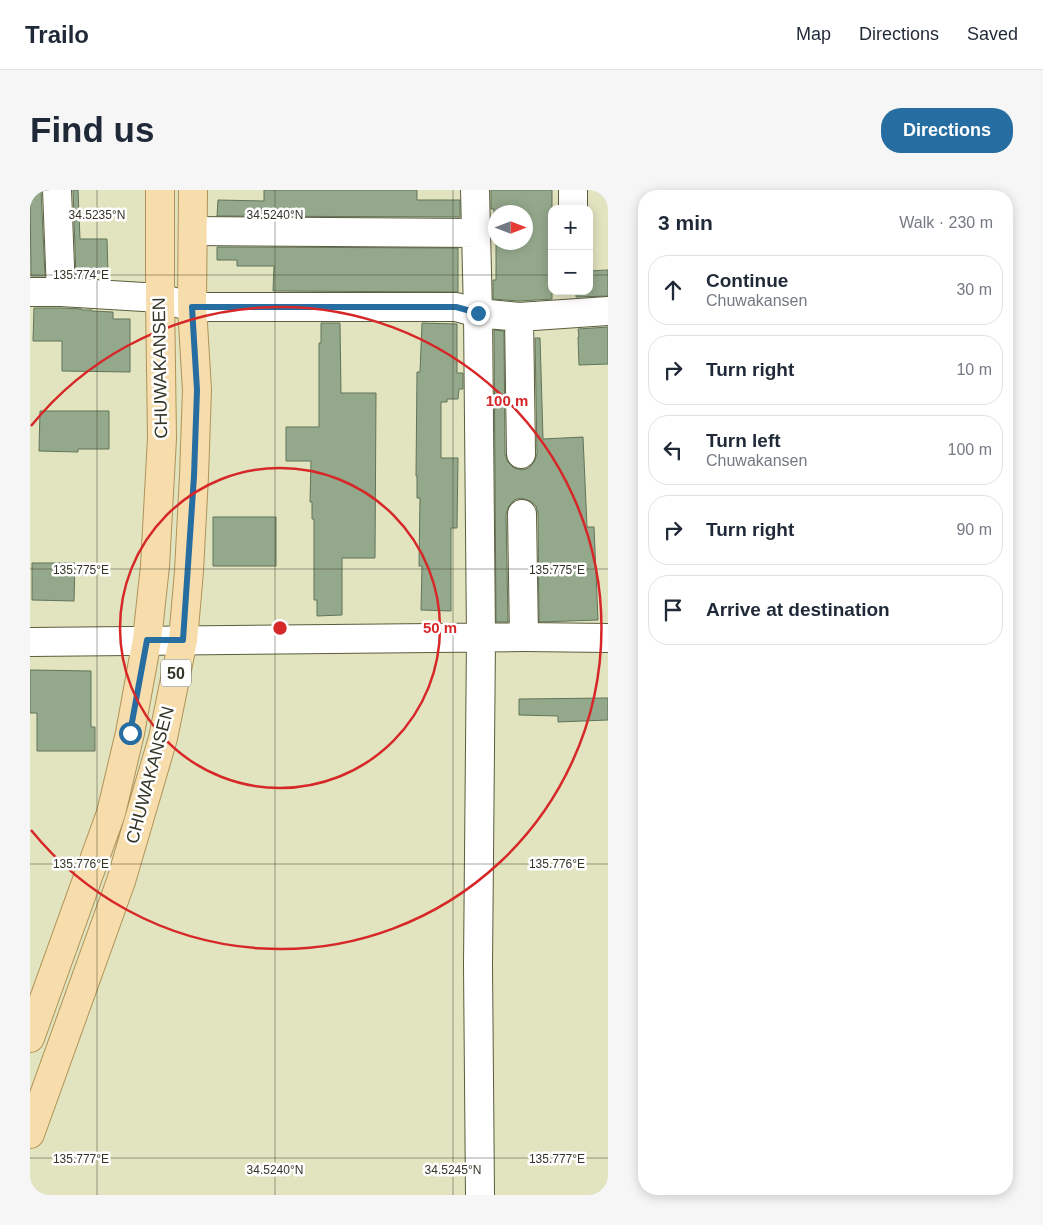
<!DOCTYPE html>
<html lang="en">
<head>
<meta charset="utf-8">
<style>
	body { margin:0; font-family:Helvetica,sans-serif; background:#f6f6f7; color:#1f2937 }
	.controls { position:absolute; right:15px; top:15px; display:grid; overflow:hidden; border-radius:10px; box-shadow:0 2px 12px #0003 }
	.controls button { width:45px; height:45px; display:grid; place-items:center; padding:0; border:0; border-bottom:1px solid #e0e1e3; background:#fff; color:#1f2937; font:25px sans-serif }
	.compass { position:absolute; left:458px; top:15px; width:45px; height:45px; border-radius:50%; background:#fff; box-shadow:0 2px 12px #0003; rotate:90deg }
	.stop { position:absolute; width:15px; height:15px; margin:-11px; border:4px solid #266da1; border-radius:50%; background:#fff }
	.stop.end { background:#266da1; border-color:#fff; box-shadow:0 1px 5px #0008 }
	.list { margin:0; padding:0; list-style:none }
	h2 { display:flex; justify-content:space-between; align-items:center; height:65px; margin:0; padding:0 20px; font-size:21px }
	h2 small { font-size:16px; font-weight:400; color:#747a83 }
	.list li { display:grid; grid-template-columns:32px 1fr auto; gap:15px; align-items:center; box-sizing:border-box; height:70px; margin:0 10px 10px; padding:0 10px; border:1px solid #e0e1e3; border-radius:20px }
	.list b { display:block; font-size:19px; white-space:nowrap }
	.list p { margin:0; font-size:16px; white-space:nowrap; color:#747a83 }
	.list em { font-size:16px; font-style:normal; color:#747a83 }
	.icon { flex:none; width:28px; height:28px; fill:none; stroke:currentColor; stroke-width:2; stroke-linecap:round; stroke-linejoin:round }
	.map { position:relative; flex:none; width:578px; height:1005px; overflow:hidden; border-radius:20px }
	header { display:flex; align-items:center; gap:30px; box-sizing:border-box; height:70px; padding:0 25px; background:#fff; border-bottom:1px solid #e0e1e3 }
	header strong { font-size:24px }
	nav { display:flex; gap:28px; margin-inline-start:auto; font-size:18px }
	.intro { display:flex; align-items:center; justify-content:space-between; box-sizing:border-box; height:120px; padding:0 30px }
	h1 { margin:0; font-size:35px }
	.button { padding:12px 22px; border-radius:20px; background:#266da1; color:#fff; font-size:18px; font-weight:700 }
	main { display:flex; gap:30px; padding:0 30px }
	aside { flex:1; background:#fff; border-radius:20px; box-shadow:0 2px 12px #0003 }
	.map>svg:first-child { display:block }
</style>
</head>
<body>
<header>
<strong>Trailo</strong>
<nav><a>Map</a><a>Directions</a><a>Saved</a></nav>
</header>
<div class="intro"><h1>Find us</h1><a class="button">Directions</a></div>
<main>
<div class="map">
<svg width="578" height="1005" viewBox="0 0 578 1005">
	<rect width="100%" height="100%" fill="#e2e3bf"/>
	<!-- building -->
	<path fill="#94a88b" stroke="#617459" d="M0,0H11L15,86H1Z
		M43,0H48L50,49H77L78,85L51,86V88L46,87Z
		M234,0H387V10H430V27L187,26L188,10L234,11Z
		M461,0H522V109L489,111L463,109V90H466V52H496V22H466V52H464V19H461Z
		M187,57L428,58V102L243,101L244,76H207V70H187Z
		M578,80V106L546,107V101H559V81Z
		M4,118H31L52,119V120H62V121L83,122V129H100V182L32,181V151H3Z
		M291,133H310L311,203H346L345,368H312V425L287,426V410H284V329H282V312H280L281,271H256V237H289V153H291Z
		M392,133L427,134V183H433V199H429L428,209H417V212H411V268H428L427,338H421V421L391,420L392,376H389L390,308H387V286H386L387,182H390Z
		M578,137V174L549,175L548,147H549L548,139Z
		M464,140L474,141L475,264L478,272L484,278L492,280L499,278L504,272L507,264L505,148H510L513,249L553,247L557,337H564L568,430L509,432L508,324L506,316L500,311L491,308L484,310L479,316L476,324L478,432H466Z
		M10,221H79V259H48V262L9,261Z
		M183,327H246V376H183Z
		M2,373H45L44,411L2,410Z
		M0,480L61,481V537H65V561H7V523H0Z
		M578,508V530L528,532V526L489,525V509Z"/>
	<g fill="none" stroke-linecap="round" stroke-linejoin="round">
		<!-- minor casing -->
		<g stroke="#5c5d3e" stroke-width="30">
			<path id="minor" d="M27,0L31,102
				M445,0L448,123L451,448L448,775L450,1005
				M543,0V19
				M163,41L447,43
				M0,102H31L130,108L162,117H426L448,123L489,127L578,121
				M489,127L491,264
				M492,324L494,447
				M0,452L494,447L578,448"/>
		</g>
		<!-- major casing -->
		<g stroke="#af9358" stroke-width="30">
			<path id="major" d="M0,848L81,623L100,543L117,450L125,376L132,248L130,108V0
				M0,944L91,691L133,548L153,450L159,381L164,286L167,200L162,117L163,0"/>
		</g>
		<!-- minor -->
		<use href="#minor" stroke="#fff" stroke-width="28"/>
		<!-- major -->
		<use href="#major" stroke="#f7ddab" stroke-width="28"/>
	</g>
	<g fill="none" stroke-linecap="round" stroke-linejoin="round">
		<!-- route -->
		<path stroke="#266da1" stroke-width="6" d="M100,543L117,450H153L164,286L167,200L162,117H426L448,123"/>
	</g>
	<!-- ticks -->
	<path fill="none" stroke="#353527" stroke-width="1" stroke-opacity="0.45" d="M67,0V1005M245,0V1005M423,0V1005M0,85H522M559,85H578M0,379H578M0,674H578M0,968H578"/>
	<!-- distance rings -->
	<g fill="none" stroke="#d62828" stroke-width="2.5">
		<circle cx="250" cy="438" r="160"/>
		<path d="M1 236A321 321 0 1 1 1 640"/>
	</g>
	<g text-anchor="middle" stroke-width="5" stroke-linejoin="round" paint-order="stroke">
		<!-- shield labels -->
		<rect fill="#fff" stroke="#727268" stroke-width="1" x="131" y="469.5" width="30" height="27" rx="4"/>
		<g font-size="16" font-weight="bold" fill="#353527">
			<text x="146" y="489">50</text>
		</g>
		<!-- street labels -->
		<g font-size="18" fill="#353527" stroke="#fff">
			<text transform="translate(130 178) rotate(-91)" y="6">CHUWAKANSEN</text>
			<text transform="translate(120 585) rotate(-75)" y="6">CHUWAKANSEN</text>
		</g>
	</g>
	<g font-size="12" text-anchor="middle" fill="#353527" stroke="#fff" stroke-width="5" stroke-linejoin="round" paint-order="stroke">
		<text x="67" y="29">34.5235°N</text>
		<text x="245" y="29">34.5240°N</text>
		<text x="51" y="89">135.774°E</text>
		<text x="527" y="384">135.775°E</text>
		<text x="51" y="384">135.775°E</text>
		<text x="51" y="678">135.776°E</text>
		<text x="527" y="678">135.776°E</text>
		<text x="51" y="973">135.777°E</text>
		<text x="527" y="973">135.777°E</text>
		<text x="245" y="984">34.5240°N</text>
		<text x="423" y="984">34.5245°N</text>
	</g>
	<circle cx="250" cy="438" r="8" fill="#d62828" stroke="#fff" stroke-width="2.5"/>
	<g font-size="15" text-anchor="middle" font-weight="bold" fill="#d62828" stroke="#fff" stroke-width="5" stroke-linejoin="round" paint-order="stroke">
		<text x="477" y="216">100 m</text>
		<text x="410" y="443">50 m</text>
	</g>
</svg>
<div class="controls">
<button>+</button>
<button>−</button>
</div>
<svg class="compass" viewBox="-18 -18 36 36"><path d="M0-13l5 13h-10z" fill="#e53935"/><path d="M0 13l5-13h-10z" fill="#747a83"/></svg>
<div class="stop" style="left:100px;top:543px"></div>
<div class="stop end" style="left:448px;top:123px"></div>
</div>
<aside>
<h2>3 min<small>Walk · 230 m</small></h2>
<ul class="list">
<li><svg class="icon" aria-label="ahead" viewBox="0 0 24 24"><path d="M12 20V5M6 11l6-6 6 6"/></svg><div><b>Continue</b><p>Chuwakansen</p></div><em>30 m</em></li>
<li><svg class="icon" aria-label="right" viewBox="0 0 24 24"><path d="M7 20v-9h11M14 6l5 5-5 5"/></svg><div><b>Turn right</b></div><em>10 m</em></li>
<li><svg class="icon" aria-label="left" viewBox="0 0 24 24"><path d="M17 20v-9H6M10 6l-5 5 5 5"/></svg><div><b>Turn left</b><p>Chuwakansen</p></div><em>100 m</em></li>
<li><svg class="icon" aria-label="right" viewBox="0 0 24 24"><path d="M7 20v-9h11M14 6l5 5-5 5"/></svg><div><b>Turn right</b></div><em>90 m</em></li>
<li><svg class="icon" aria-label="arrive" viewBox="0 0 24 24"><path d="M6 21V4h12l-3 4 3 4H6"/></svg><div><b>Arrive at destination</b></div></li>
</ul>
</aside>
</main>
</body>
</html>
